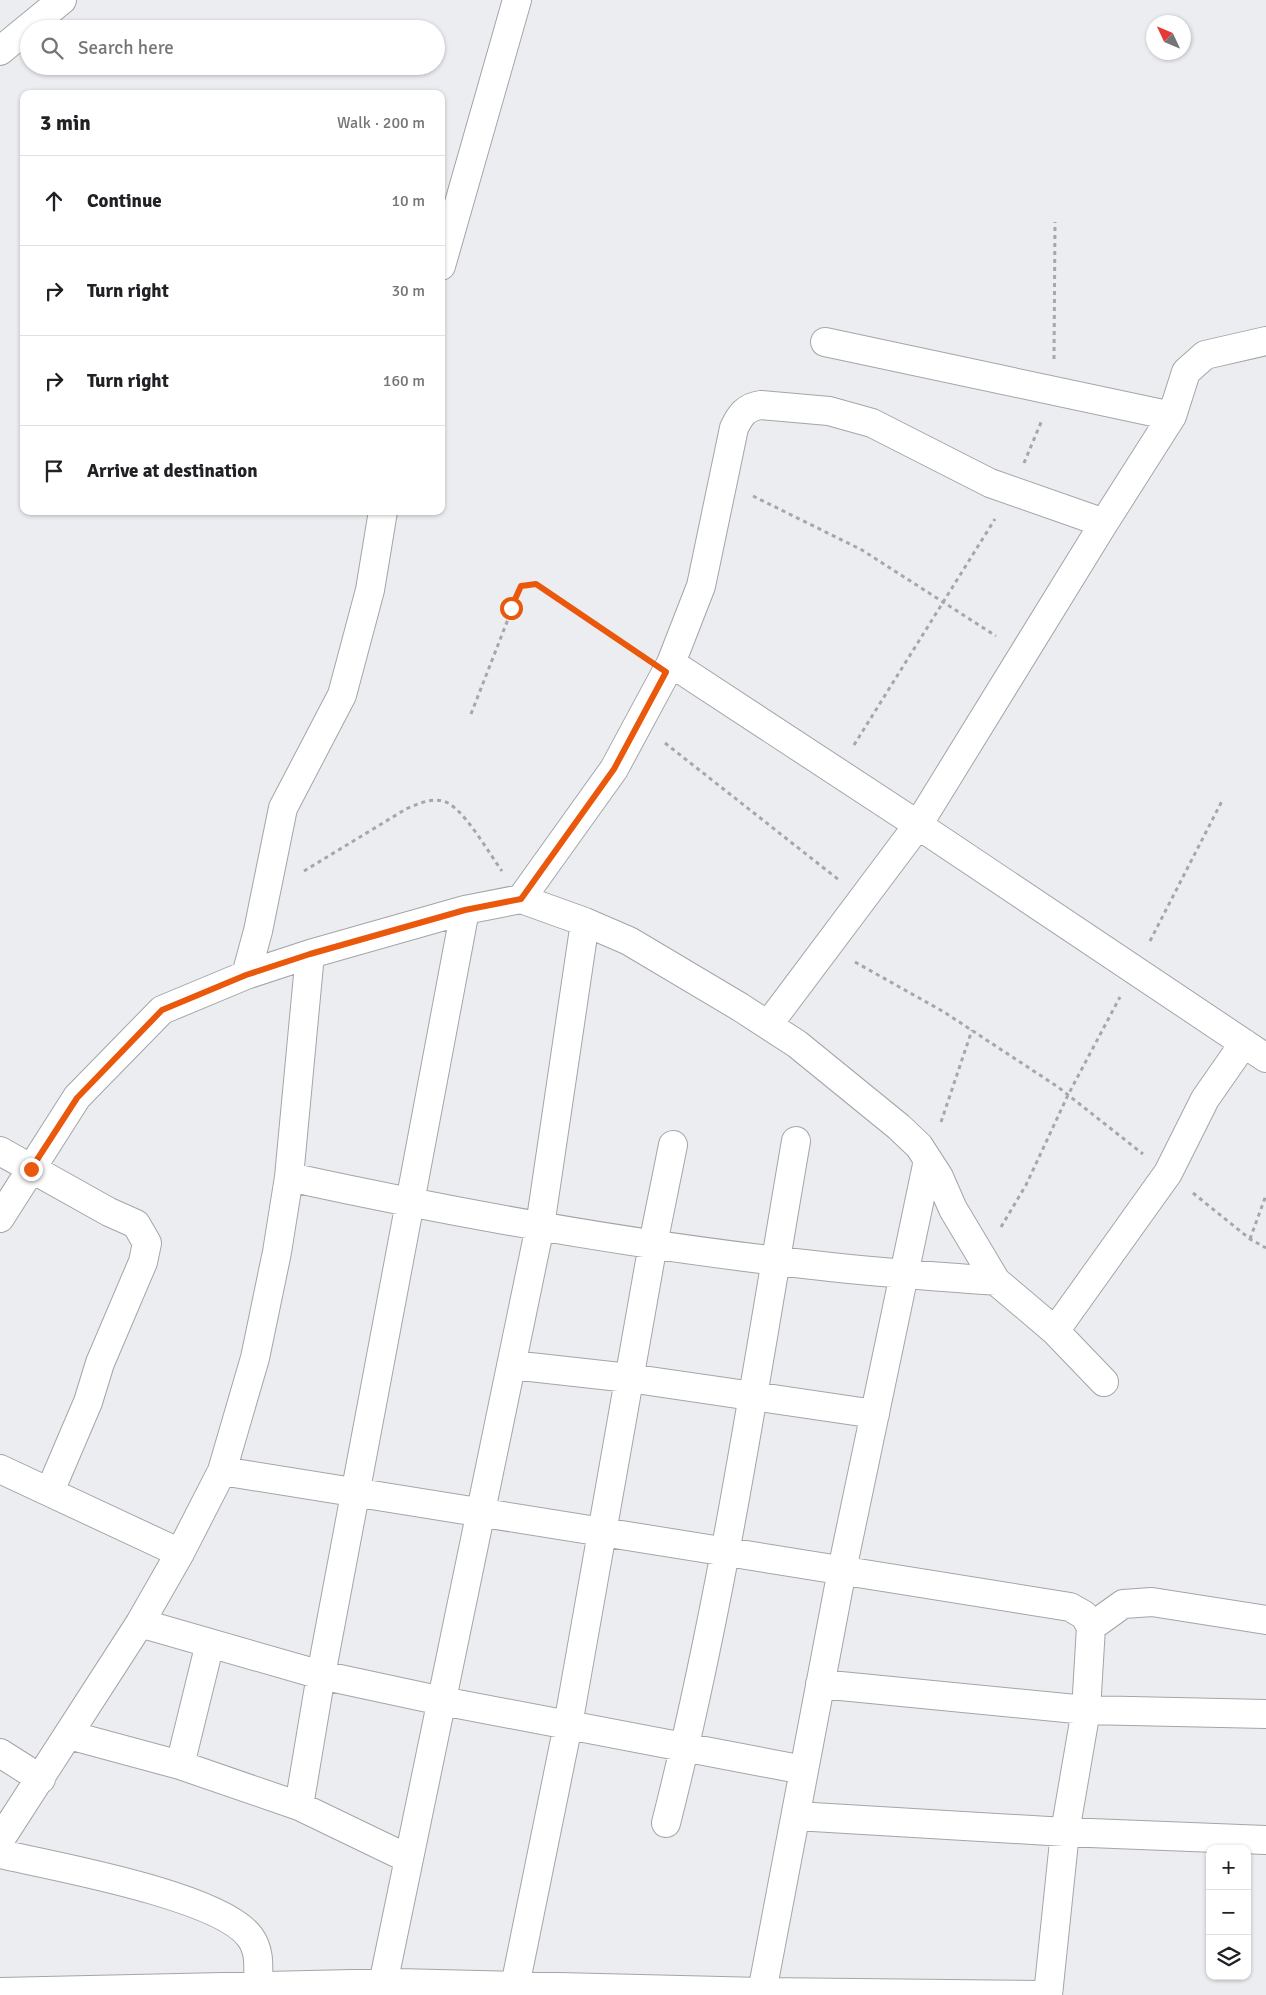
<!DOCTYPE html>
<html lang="en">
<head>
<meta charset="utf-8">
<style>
	body { margin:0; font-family:Signika,sans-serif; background:#f2f2f2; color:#202124 }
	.controls { position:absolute; right:15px; bottom:15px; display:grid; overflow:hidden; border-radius:10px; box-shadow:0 1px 4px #0004 }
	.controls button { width:45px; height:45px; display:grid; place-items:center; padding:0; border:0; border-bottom:1px solid #e0e0e0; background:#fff; color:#202124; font:25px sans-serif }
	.compass { position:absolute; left:1146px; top:15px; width:45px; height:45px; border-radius:50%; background:#fff; box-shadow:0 1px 4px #0004; rotate:314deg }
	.stop { position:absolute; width:15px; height:15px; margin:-11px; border:4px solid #ea580c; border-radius:50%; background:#fff }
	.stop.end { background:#ea580c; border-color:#fff; box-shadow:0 1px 5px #0008 }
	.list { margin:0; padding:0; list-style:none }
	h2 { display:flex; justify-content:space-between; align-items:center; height:65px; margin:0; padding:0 20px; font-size:21px }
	h2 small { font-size:16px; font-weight:400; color:#757577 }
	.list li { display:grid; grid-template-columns:32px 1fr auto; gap:15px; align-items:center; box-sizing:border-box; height:90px; padding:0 20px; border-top:1px solid #e0e0e0 }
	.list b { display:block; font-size:19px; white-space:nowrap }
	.list em { font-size:16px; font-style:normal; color:#757577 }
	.icon { flex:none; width:28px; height:28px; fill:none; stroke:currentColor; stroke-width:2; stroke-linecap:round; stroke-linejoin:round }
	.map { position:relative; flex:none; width:1266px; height:1995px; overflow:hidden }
	.search { position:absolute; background:#fff; box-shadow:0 1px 4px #0004; left:20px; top:20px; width:425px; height:55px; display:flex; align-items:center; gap:12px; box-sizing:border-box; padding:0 18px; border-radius:28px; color:#757577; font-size:19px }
	.panel { position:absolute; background:#fff; box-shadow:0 1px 4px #0004; left:20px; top:90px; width:425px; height:425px; border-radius:10px }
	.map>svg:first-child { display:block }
</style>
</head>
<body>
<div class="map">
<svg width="1266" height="1995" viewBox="0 0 1266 1995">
	<rect width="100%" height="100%" fill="#ecedf0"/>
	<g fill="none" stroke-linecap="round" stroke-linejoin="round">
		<!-- minor casing -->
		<g stroke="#a4a5a8" stroke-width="30">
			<path id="minor" d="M0,51L62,0
				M441,266L517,0
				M825,342L1172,416
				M671,663L918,825L1266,1058
				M521,899L614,769L671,663L701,586L734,428C740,415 746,407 761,405L829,411L872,423L990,483L1104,523L1172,416L1186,372L1205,355L1266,341
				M246,975L310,954L465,910L521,899L585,922L629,941L740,1007L797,1044L899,1127L919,1146L939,1177L953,1209L996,1281L1055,1331L1104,1382
				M768,1025L918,825L1104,523
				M0,1151L109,1212L136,1224L147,1243L143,1262L100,1363L88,1402L50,1491
				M289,1177L310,954
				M0,1218L77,1097L162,1010L246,975L258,931L283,808L342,695L370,590L383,511
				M1055,1331L1168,1173L1205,1099L1244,1043
				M512,1365L629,1378L875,1414
				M0,1469L180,1553L140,1623L0,1840
				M222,1471L255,1358L277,1252L289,1177C459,1214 631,1245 804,1264C868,1272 932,1276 996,1281
				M180,1553L222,1471L1070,1607L1084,1615L1091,1627L1086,1710L820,1684
				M140,1623L321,1675L442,1701L804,1770
				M1091,1627L1123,1604L1152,1602L1266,1620
				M69,1735L180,1765L299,1806L409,1859
				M0,1753L41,1779
				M180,1765L210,1643
				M299,1806L321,1675L465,910
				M796,1816L1065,1832L1266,1840
				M666,1823C723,1599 757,1368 796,1141
				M0,1854C53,1866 221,1896 250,1937C261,1952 258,1969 258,1988
				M383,1984L540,1226L585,922
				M515,1986L568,1725L653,1244L673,1145
				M0,1992L397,1983L762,1992L1044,1995
				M762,1992L842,1570L928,1160
				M1048,1995L1065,1832L1086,1710L1266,1714"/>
		</g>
		<!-- path -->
		<path stroke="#a6a7a9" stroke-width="3" stroke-dasharray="4 4" stroke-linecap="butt" d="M1054,359L1055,222
			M1024,463L1042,420
			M753,496L862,550L996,636
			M471,714L521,586L536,584L640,654
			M665,743L839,880
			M854,745L995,519
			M304,871L406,809C417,804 430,798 443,801C462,805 490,855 502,871
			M1150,941L1223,799
			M855,962L944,1012L1058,1087L1143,1154
			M941,1122L972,1030
			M1193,1193L1250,1239L1266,1248
			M1001,1227L1026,1185L1068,1095L1120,997
			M1250,1239L1266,1195"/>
		<!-- minor -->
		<use href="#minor" stroke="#fff" stroke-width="28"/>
	</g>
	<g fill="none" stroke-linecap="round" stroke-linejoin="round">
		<!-- route -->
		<path stroke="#ea580c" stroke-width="6" d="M31,1169L77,1098L162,1010L246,975L310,954L465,910L521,899L614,769L666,672L536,584L521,586L511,608"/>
	</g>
</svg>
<div class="controls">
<button>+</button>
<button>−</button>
<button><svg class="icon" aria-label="layers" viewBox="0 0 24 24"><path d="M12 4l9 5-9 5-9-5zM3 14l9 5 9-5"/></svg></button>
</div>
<svg class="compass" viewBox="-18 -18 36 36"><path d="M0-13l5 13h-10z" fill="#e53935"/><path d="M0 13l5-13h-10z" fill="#757577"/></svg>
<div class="stop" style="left:511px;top:608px"></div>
<div class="stop end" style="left:31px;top:1169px"></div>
<div class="search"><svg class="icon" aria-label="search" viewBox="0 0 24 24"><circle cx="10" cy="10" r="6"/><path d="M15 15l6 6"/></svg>Search here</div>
<section class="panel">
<h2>3 min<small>Walk · 200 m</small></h2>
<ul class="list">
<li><svg class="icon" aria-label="ahead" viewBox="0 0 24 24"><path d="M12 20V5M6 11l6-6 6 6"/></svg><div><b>Continue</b></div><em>10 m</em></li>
<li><svg class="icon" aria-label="right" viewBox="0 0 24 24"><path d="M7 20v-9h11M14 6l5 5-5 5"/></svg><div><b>Turn right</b></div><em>30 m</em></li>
<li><svg class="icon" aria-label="right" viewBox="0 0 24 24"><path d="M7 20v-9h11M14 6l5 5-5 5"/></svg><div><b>Turn right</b></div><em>160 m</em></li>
<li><svg class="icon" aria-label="arrive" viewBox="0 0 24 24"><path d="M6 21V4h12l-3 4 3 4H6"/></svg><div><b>Arrive at destination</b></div></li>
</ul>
</section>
</div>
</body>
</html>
